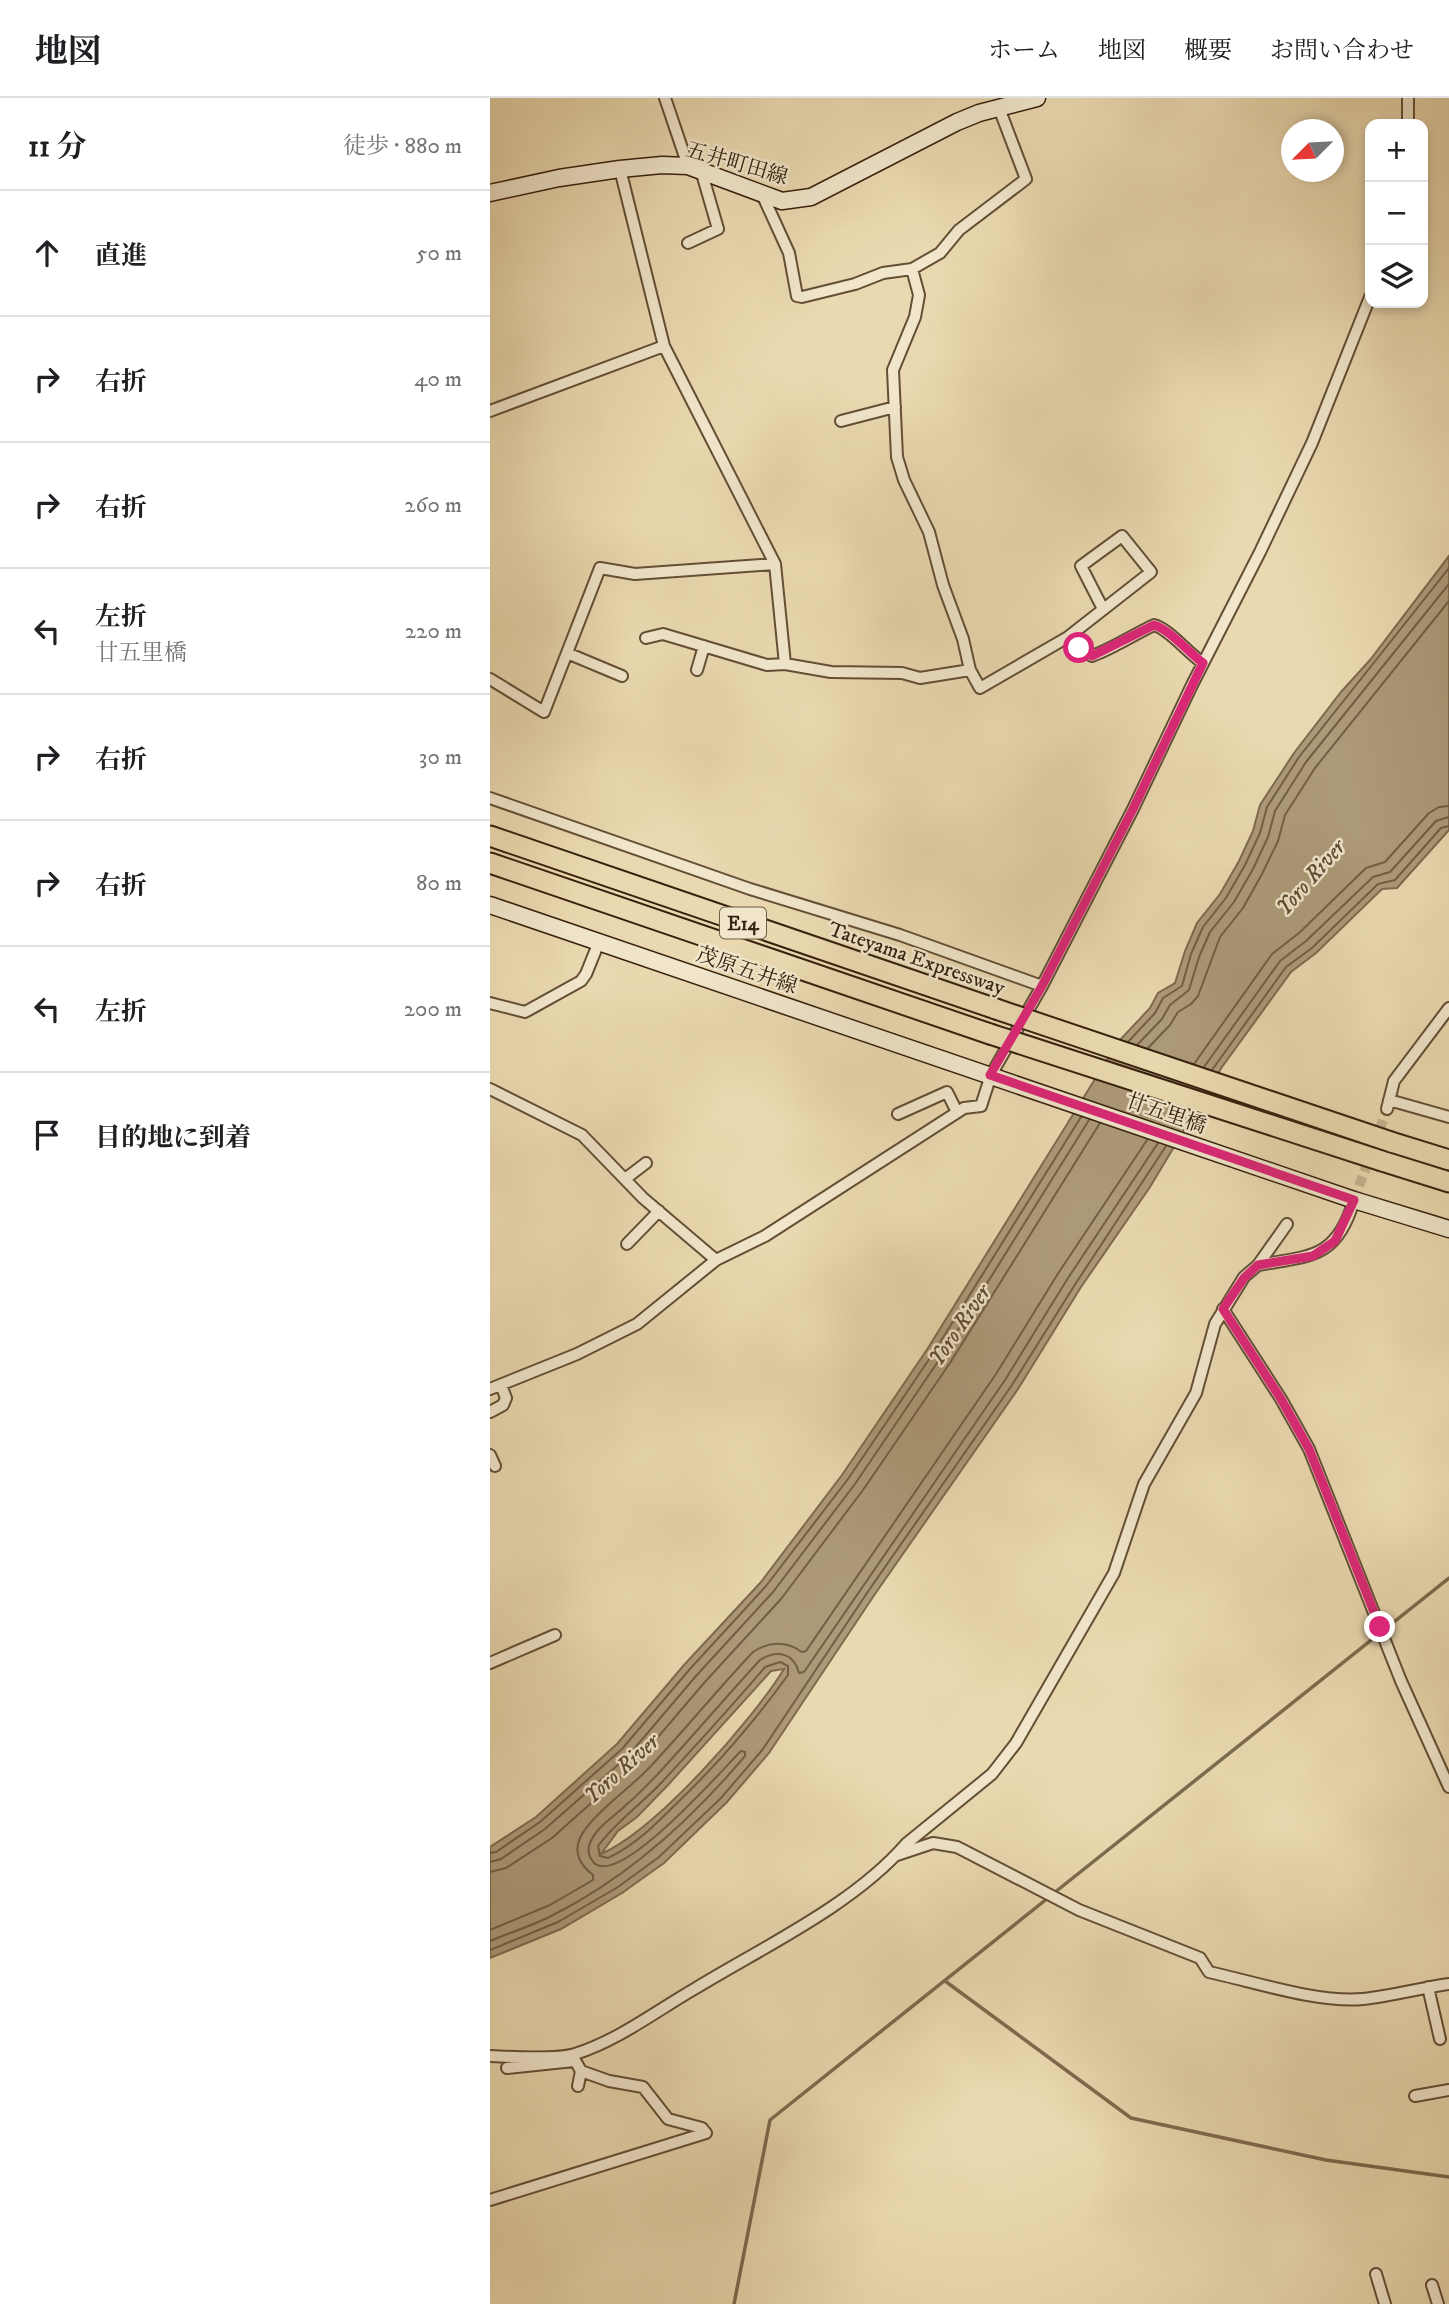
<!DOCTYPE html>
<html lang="ja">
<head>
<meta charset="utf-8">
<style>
	body { margin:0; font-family:"IM FELL DW Pica","Noto Serif JP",serif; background:#f2f2f2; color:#202124 }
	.controls { position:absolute; right:21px; top:21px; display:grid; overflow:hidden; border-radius:14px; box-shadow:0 4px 10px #0003 }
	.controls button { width:63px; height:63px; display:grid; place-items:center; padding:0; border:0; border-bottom:2px solid #e0e0e0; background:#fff; color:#202124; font:35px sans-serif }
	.compass { position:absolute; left:791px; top:21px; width:63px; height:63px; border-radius:50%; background:#fff; box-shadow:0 4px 10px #0003; rotate:246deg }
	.stop { position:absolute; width:21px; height:21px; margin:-16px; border:5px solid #db2777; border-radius:50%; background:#fff }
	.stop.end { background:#db2777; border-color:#fff; box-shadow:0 2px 7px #0008 }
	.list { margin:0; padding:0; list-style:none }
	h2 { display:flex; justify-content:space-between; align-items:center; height:91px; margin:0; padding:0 28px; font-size:30px }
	h2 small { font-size:23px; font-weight:400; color:#757577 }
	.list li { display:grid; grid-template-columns:46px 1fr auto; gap:21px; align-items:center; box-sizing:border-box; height:126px; padding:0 28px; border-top:2px solid #e0e0e0 }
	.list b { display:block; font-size:26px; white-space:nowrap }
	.list p { margin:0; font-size:23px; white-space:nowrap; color:#757577 }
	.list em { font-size:23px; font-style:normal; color:#757577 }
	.icon { flex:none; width:38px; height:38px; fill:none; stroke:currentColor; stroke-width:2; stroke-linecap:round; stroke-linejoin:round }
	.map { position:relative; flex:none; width:959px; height:2206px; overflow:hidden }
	header { display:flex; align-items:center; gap:42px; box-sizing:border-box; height:98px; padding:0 35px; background:#fff; border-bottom:2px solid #e0e0e0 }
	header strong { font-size:33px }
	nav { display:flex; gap:38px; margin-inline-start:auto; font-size:24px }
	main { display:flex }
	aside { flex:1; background:#fff }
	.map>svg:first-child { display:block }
</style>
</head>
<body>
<header>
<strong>地図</strong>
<nav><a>ホーム</a><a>地図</a><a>概要</a><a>お問い合わせ</a></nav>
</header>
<main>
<aside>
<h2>11 分<small>徒歩 · 880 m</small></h2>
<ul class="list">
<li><svg class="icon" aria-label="ahead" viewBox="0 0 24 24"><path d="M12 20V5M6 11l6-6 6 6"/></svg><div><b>直進</b></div><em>50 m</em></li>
<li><svg class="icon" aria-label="right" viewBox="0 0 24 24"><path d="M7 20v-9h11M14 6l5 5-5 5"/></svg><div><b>右折</b></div><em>40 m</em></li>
<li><svg class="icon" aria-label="right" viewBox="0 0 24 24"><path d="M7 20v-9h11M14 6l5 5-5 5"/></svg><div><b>右折</b></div><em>260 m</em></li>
<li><svg class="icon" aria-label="left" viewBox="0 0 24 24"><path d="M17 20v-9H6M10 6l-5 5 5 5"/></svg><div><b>左折</b><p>廿五里橋</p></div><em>220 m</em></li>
<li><svg class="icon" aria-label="right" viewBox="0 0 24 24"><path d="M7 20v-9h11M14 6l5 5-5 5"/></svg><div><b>右折</b></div><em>30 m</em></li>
<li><svg class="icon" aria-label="right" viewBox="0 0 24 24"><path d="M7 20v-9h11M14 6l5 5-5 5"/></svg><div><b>右折</b></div><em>80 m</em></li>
<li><svg class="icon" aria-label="left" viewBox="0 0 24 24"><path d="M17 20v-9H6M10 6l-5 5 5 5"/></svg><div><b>左折</b></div><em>200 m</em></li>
<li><svg class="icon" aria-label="arrive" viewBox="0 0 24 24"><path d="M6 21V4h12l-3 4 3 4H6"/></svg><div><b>目的地に到着</b></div></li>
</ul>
</aside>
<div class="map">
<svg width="959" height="2206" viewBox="0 0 959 2206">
	<rect width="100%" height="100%" fill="#ead9b0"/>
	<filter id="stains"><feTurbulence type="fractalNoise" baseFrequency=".00286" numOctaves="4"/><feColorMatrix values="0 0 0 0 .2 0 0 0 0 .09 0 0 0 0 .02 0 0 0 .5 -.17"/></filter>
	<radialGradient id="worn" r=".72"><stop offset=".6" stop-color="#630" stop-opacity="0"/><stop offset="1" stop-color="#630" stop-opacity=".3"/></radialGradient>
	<!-- water -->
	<path fill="#ad9a79" stroke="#7d6a4e" stroke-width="2" fill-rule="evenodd" d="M959,458V732L907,790L892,791L826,855L801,874L732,969L660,1089L591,1189L528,1291L385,1496L279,1655L237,1704L174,1765L132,1795L71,1831L0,1860V1749L46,1719L127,1646L194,1567L271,1484L352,1377L438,1250L628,944L660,910L668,895L685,885L695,853L707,825L730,796L749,763L763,733L770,707L804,655L851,594L880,562ZM294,1571C262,1623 166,1732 111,1756L128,1733L147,1719L178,1687L281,1573Z"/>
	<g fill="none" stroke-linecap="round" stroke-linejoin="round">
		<!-- shore -->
		<path stroke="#725e44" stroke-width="2" d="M638,944L665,915L673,900L692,888L701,856L713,829L736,800L755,767L770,735L777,709L809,659L959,470
			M647,947L672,921L680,907L699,892L709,859L720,834L744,804L763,771L778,739L785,713L816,664L959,486
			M658,950L680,927L688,914L701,906L708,898L730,839L753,810L772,776L788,743L795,717L825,670L959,503
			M704,966L782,856L809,835L876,770L895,764L939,715L949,709L959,708
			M714,969L790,863L816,843L883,779L900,774L946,723L959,719
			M722,972L796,869L822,850L888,786L905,782L951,730L959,728
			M290,1564L298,1568V1577C264,1624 227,1667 185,1707C165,1727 144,1748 118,1760L110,1758L108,1748C126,1723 152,1706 173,1683C208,1645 242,1608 275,1569Z
			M0,1755L6,1754L50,1724L132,1651L199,1572L276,1488L358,1381L444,1254L591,1019
			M0,1764L11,1761L55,1731L138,1658L206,1578L283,1494L365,1386L451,1259L599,1022
			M0,1774L16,1770L62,1740L145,1666L214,1585L291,1501L373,1392L460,1265L610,1025
			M0,1832L60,1807L103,1782V1777C91,1768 83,1755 90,1740C101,1717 139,1691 158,1671C194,1633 227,1592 263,1554C279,1543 297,1543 312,1554L316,1553L506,1276L569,1174L657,1042
			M0,1843C21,1834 45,1827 65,1816C140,1778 201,1722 255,1658V1654L251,1653C231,1673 130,1789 104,1765C99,1760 97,1752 100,1745C107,1728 124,1719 136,1707C147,1698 157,1687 167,1677C202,1639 235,1600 270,1562C287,1551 304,1555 309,1575L314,1574L515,1282L578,1180L668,1045
			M0,1852L68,1824L128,1789L169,1759L231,1700L273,1651L379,1492L522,1287L586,1185L676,1048"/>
		<!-- stream -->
		<path stroke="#7d6a4e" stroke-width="3.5" d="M564,1795L959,1480
			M455,1883L641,2020L836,2062L959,2079
			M244,2206L280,2022L558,1800"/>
		<!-- minor-tunnel -->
		<path stroke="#c6b490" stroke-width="10" stroke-dasharray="10 5" stroke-linecap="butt" d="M864,1102L897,1011"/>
		<!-- minor casing -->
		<g stroke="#634f36" stroke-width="14">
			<path id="minor" d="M175,0L198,68
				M918,26V0
				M130,71L174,248L285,466L295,566
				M272,96L299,155L307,198L312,199L365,186L393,175L422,171L450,155L469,132L536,81L509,10
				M198,145L228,131L211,72
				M0,313L174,248
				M351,323L405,309
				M578,539L589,550L602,558C620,552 645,536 664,527C679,531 698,555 713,565
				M156,540L173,536L277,567L295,566L341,574L412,575L430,580L480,572L473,541L453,487L439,434L414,382L407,359L403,272L425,219L429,197L422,171
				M77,555L132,578
				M207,572L214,548
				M480,572L490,590L578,539L661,474L632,438L591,468L613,511
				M0,581L54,614L110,470L145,476L285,466
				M0,700L260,791L410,837L552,888
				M0,905L35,914L91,883L96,876L109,844
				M0,991L92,1037L153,1100L226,1162
				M899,1002L959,1019
				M897,1011L904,983L959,910
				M408,1016L457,994L467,1014
				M135,1081L156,1065
				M137,1146L169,1113
				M768,1167C820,1158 847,1161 864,1102
				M733,1211L791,1301L819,1351L911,1583L959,1689
				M0,1291L87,1256L147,1226L226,1162L275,1138L474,1010L491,1008L501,977L552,888L643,711L702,587L770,454L822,345L880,199
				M0,1314L13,1307L16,1300L11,1287
				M0,1357L5,1368
				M0,1565L65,1537
				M407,1757L443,1745L467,1749L589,1812L710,1860L719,1874C765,1884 827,1905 873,1901C902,1898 931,1890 959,1886
				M938,1889L950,1941
				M82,1957L91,1973L119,1983L153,1989L178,2021L212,2030L216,2035
				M0,1958C19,1959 68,1961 85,1956C129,1942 166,1913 206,1890C275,1848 363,1807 416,1746L502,1676L526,1645L624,1475L654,1386L706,1295L725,1226L754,1179L768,1167L797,1126
				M17,1970L84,1963
				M88,1988L91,1973
				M925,1998L959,1992
				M0,2102L216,2035
				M886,2176L895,2206
				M942,2187L948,2206"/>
		</g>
		<!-- secondary casing -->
		<g stroke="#36210e" stroke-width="19">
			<path id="secondary" d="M0,95L69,80L130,71L172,67L198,68L292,103L321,99L467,24L489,15L547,0
				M0,807L864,1102L959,1131"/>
		</g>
		<!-- motorway casing -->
		<g stroke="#36210e" stroke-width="23">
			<path id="motorway" d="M0,738L506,911
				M0,765L500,936
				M901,1044L959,1062
				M892,1063L959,1084"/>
		</g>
		<!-- minor -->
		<use href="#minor" stroke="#f1e6cc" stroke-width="10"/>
		<!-- secondary -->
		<use href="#secondary" stroke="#f1e6cc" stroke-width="16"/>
		<!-- motorway -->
		<use href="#motorway" stroke="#ead9b0" stroke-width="19"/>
		<!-- motorway-bridge casing -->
		<g stroke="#36210e" stroke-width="23" stroke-linecap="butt">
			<path id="motorway-bridge" d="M506,911L901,1044
				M500,936L892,1063"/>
		</g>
		<!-- motorway-bridge -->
		<use href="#motorway-bridge" stroke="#ead9b0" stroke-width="19"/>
	</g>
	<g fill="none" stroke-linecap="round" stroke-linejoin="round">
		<!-- route -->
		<path stroke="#db2777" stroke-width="9" d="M589,550L602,558L664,527C680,532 698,554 713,565L643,711L552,888L500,977L864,1102L845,1143L823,1158L768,1167L754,1180L733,1211L791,1301L819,1351L890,1529"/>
	</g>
	<g text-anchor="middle" stroke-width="5" stroke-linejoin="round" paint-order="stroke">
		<!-- shield labels -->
		<rect fill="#f1e6cc" stroke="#6e5c47" stroke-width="2" x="230" y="809.5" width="46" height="31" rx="5"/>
		<g font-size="19" font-weight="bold" fill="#36210e">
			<text x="253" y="832">E14</text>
		</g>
		<!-- street labels -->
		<g font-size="21" fill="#36210e" stroke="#f1e6cc">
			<text transform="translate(247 65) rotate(16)" y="7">五井町田線</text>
			<text transform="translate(427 860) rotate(19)" y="7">Tateyama Expressway</text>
			<text transform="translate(257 872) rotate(19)" y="7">茂原五井線</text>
			<text transform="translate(676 1015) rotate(19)" y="7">廿五里橋</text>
		</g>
		<!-- water labels -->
		<g font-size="23" font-style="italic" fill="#604b33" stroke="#f1e6cc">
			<text transform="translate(820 779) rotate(-49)" y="8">Yoro River</text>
			<text transform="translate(469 1227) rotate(-56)" y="8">Yoro River</text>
			<text transform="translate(131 1670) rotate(-42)" y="8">Yoro River</text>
		</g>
	</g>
	<rect width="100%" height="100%" filter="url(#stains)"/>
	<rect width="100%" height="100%" fill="url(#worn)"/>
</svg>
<div class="controls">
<button>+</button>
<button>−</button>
<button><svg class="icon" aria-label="layers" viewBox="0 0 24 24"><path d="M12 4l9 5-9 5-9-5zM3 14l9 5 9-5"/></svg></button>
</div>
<svg class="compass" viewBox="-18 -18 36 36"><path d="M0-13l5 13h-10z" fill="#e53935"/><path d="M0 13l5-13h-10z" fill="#757577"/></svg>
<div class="stop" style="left:589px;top:550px"></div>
<div class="stop end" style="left:890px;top:1529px"></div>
</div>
</main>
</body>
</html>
